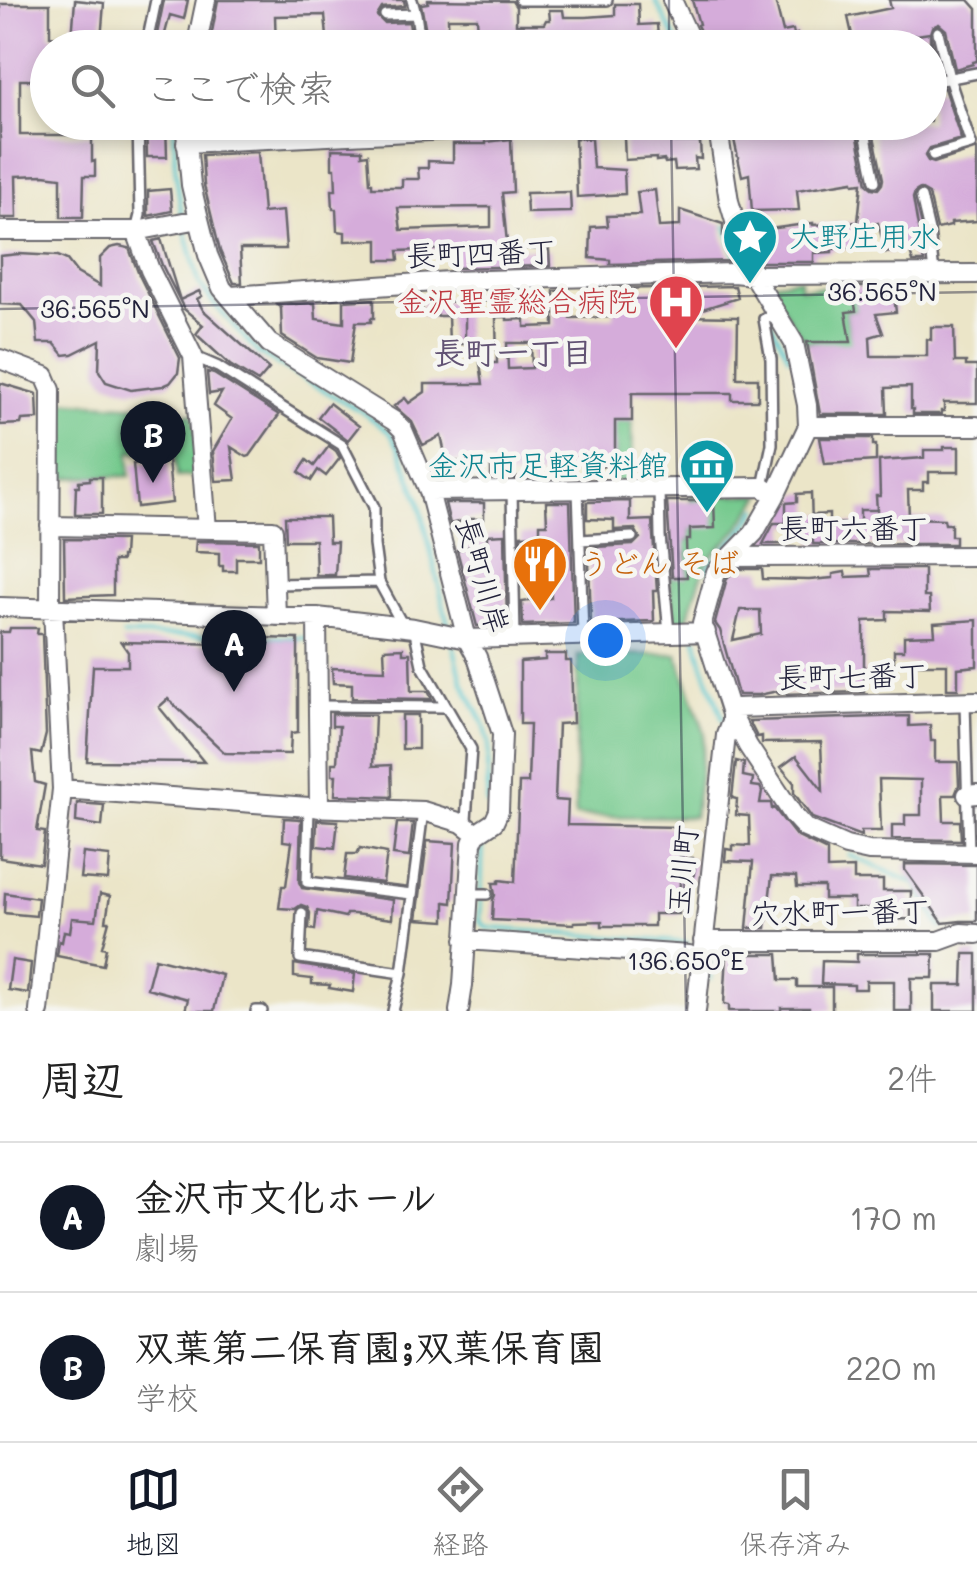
<!DOCTYPE html>
<html lang="ja">
<head>
<meta charset="utf-8">
<style>
	body { margin:0; font-family:Mali,"Klee One",sans-serif; background:#f6f6f6; color:#222 }
	.you { position:absolute; left:605px; top:640px; width:35px; height:35px; margin:-25px; border:8px solid #fff; border-radius:50%; background:#1a73e8; box-shadow:0 0 0 15px #1a73e833 }
	.badge { display:grid; place-items:center; width:65px; height:65px; border-radius:50%; background:#111827; color:#fff; font-size:32px; font-weight:700 }
	.pin { position:absolute; translate:-50% -82px; filter:drop-shadow(0 2px 5px #0008) }
	.pin::after { content:''; position:absolute; top:52px; width:35px; height:30px; background:inherit; clip-path:polygon(0 0,100% 0,50% 100%) }
	.list { margin:0; padding:0; list-style:none }
	h2 { display:flex; justify-content:space-between; align-items:center; height:130px; margin:0; padding:0 40px; font-size:42px }
	h2 small { font-size:32px; font-weight:400; color:#767676 }
	.list li { display:grid; grid-template-columns:65px 1fr auto; gap:30px; align-items:center; box-sizing:border-box; height:150px; padding:0 40px; border-top:2px solid #e0e0e0 }
	.list b { display:block; font-size:38px; white-space:nowrap }
	.list p { margin:0; font-size:32px; white-space:nowrap; color:#767676 }
	.list em { font-size:32px; font-style:normal; color:#767676 }
	.icon { flex:none; width:55px; height:55px; fill:none; stroke:currentColor; stroke-width:2; stroke-linecap:round; stroke-linejoin:round }
	.map { position:relative; flex:none; width:977px; height:1011px; overflow:hidden }
	.search { position:absolute; background:#fff; box-shadow:0 5px 15px #0003; left:30px; right:30px; top:30px; height:110px; display:flex; align-items:center; gap:25px; box-sizing:border-box; padding:0 35px; border-radius:55px; color:#767676; font-size:38px }
	.sheet { height:430px; background:#fff }
	nav { display:flex; justify-content:space-around; align-items:center; box-sizing:border-box; height:140px; border-top:2px solid #e0e0e0; background:#fff; font-size:28px; color:#767676 }
	nav a { display:grid; justify-items:center; gap:5px }
	nav .on { color:#111827 }
	.map>svg:first-child { display:block }
</style>
</head>
<body>
<div class="map">
<svg width="977" height="1011" viewBox="0 0 977 1011">
	<rect width="100%" height="100%" fill="#f6f6f2"/>
	<filter id="ink" filterUnits="userSpaceOnUse"><feTurbulence type="fractalNoise" baseFrequency=".01" numOctaves="2"/><feDisplacementMap in="SourceGraphic" scale="20" xChannelSelector="R" yChannelSelector="G"/><feConvolveMatrix kernelMatrix="1 2 1 2 8 2 1 2 1" color-interpolation-filters="sRGB"/></filter>
	<filter id="wash" filterUnits="userSpaceOnUse"><feTurbulence type="fractalNoise" baseFrequency=".0048" numOctaves="4" result="noise"/><feDisplacementMap in="SourceGraphic" scale="40" xChannelSelector="R" yChannelSelector="G"/><feGaussianBlur stdDeviation="2.25" result="paint"/><feColorMatrix in="noise" values="0 0 0 0 0 0 0 0 0 0 0 0 0 0 0 0 0 1.4 0 .05"/><feComposite in="paint" operator="in"/></filter>
	<g filter="url(#wash)">
		<rect width="100%" height="100%" fill="#ebe5c8"/>
		<!-- green -->
		<path fill="#75c98d" stroke="#4c7664" stroke-width="2.5" d="M800,278V288L840,287L841,278L851,282L854,298L866,310L846,312L850,334H860L861,346L805,342L772,291L773,283Z
			M57,401L158,407L168,414L171,448L130,452V476L60,478Z
			M193,413L200,476L177,477L172,418Z
			M614,420L632,421L633,484H616Z
			M691,495H762L738,529L707,561L685,624L673,625L670,577L687,576V552H670V540H690Z
			M677,654L705,733L694,817L575,816L578,655Z"/>
		<g fill="none" stroke-linecap="round" stroke-linejoin="round">
			<!-- stream -->
			<path stroke="#5ac8d0" stroke-width="4" d="M655,0L680,48
				M174,122L175,166L182,217
				M184,226L199,283L215,305L258,353L364,413L390,433L400,450L419,500L449,629
				M727,226L736,255
				M768,317L789,357
				M708,571L710,565L742,532L758,509
				M123,635L307,638
				M696,638L702,662L723,719
				M453,644L462,681L484,724L489,743L487,805
				M483,835L480,921L487,928L688,943
				M849,855L916,884L941,928
				M711,979V956"/>
		</g>
		<g id="blocks">
			<!-- building -->
			<path fill="#d5acda" fill-rule="evenodd" d="M75,0L104,3L101,40L89,39L88,48H48V80H20V135H92V162L95,161V176H84L83,217H61V177L44,175L16,176L17,218H0V4H50V36L72,39Z
				M164,0H188L184,19L170,15L163,41L156,39Z
				M218,0H404L405,6L382,8L377,16L384,23L409,22L413,48H343L342,37H327L325,15L275,16L276,48H209Z
				M428,0L512,1L516,7V24H544L546,20H550L549,10H563L564,17H586L615,15V4H638L639,25L657,24L658,38L632,39V48H618L617,38L584,40V46L503,47L502,32H478L477,18H448L449,48H429L421,4L428,3Z
				M692,0H775L783,32L793,30L794,35L797,34L799,48H714L713,40L706,42L704,36L703,37L697,25L699,24Z
				M889,0H969L977,9V61L973,62V64L955,69L946,30L939,24L932,27L930,33L939,72L930,74V33L903,37L905,48H855L848,17L891,8Z
				M944,88L961,139L930,148L925,156L928,161L934,163L977,149V221L951,223V226L937,229L929,194L920,189L915,192L913,198L924,262H913L909,248L886,253L878,223L859,228L860,247L832,249V252L814,253V262H761L752,234L770,240L769,229L813,223V225L858,222L862,183L854,184L853,181L797,190L799,210L752,211L749,174L742,176L733,135L744,133L743,130L780,122H855L867,184L872,188L878,189L882,184L883,179L871,122H930V90Z
				M146,122H166L167,157H147Z
				M673,129V142H700L701,159L695,158L696,169L675,170L674,162L665,163L664,160L656,161V158L625,160L624,137H628V130Z
				M575,138L591,139L593,168L624,170L625,194L577,197Z
				M511,139L513,192L502,193L507,243H517V248L549,250L550,266L451,268L450,249L398,251L399,260H378V240L345,241V232L337,231L336,209H333L332,190H336L335,168H332V149L362,150V155L368,154L370,183H372V187H402V179H419L418,168H428V161L453,162V144H486V142ZM491,207V227L401,230L398,208Z
				M258,152L263,213L283,211L286,249H240L242,283H234L220,251L204,185L202,155Z
				M170,189L172,211L148,216V191Z
				M655,190L659,227L680,226V210L723,224V237L732,261L610,264V260L590,258L591,227L608,226L607,216L640,215L637,192Z
				M570,192L571,212L527,213L526,193Z
				M161,239L180,300L199,291L202,296L197,299L203,310L269,369L258,382L230,365L196,334L203,325L184,309L162,265L153,241Z
				M119,246L129,248L139,275L180,358L178,373L170,383L163,386L131,390L106,382L99,371L100,340L72,354L64,355L54,343H38L36,322L22,305L0,304V256L19,254L58,256L67,260L77,273L100,286V258L110,248Z
				M735,286L738,298L680,316L738,317L737,378H758V400H732V393H632V421H615V463L601,467L593,464H568V477L491,478V461L447,462L441,436L423,445L412,422L394,406L405,398L409,403L425,392V384H483L480,363H497L496,317H507V320L525,319V327L554,326V291L569,290L570,318L614,317V289ZM507,343H531L532,368L508,369Z
				M852,287H902L903,295L894,296L896,312L876,314L883,333L870,337L871,356H927V339L931,340V327H954L955,362H966V366H977V403H944V411H941V414H913V409H911V387L886,388L887,414H820L807,342H851L846,312L856,311Z
				M374,299V318H371V322H356L350,363L317,358L282,336L281,308L277,305L315,303L316,319L344,323V301Z
				M465,301V344H449L448,316H422V302Z
				M207,372L214,374L279,415L250,456L247,457L231,447L236,480L216,481L213,451L232,419L214,406L222,392L209,394Z
				M0,383L37,394L38,419L22,420L21,424L0,425Z
				M329,403L359,426L348,440L318,417Z
				M820,438H873V445H876V461L825,464Z
				M329,446L336,451L340,458L326,476L318,470L311,481L299,472L307,460L314,466Z
				M944,447H959V472H929V482H923V490H908L909,518L944,519L945,524H951V536H955V544H813L812,515L829,514V523L860,524V510H877L876,496H880L879,461L924,458V450H944Z
				M168,460L172,503L137,507L133,464Z
				M90,477H102V514H75L76,486H79V481L90,480Z
				M811,493L812,524L787,525V544H763L774,523H786V503L797,502V494Z
				M630,501V521L652,520L657,591H653L654,621L591,623L589,561H595V547L633,545L640,538L635,529L614,530V520L587,519V502Z
				M667,501H714L715,528L690,529V540H686L687,577H672Z
				M546,502H570L574,623L523,625L522,602L551,598L550,557L522,558L521,535L540,534V524H547Z
				M445,503H484V519H470L450,524Z
				M285,517H328L329,542H337L335,575H316L315,540H286Z
				M505,534L507,625L477,626L457,550L487,542V535Z
				M64,539L124,540L123,557H121V561H113V595L65,597Z
				M196,541L259,542V558H236V571H223V566H219V553L195,552Z
				M736,569H762L763,579L809,580L833,578V574L845,572L846,577L871,576L870,569H924V597H929L930,612L887,611V620L864,621V692L779,694L778,691L759,695H738L720,630L715,623L727,578ZM740,610H760L761,634L733,640Z
				M977,620V666L958,668V689H947V664H894V650H904V636L935,635L934,623Z
				M10,628H38L37,634H42L46,734L41,754L32,752L35,782L45,785L37,831L45,832L41,864L0,858V632H9Z
				M228,637L298,639V732L291,733L290,754L225,753L168,699L159,707L204,762L87,761L93,666H128V652L121,642L230,644Z
				M403,648V653H410L411,691H428L432,699L352,698V684L333,683L332,668L385,670L384,649Z
				M545,654H566V661H571L573,723L558,724L555,800L568,801L567,825L680,827V858H693L695,865L693,880H680L679,914H654V926H602V921L574,922V924L492,920L493,900L495,895L493,883H499V880L515,882L519,783H528L530,724H520V662L545,660Z
				M332,714L375,715L373,766L391,765L392,797L335,795L336,775H332V763H337L339,726H332Z
				M402,715H418V749H402Z
				M909,716V726L930,725L931,741H935V762H958L959,785L955,795H943L944,821H960L961,840L892,839V825H905V815H921V780L879,779L881,831H861V836L812,818L794,793V783L781,767L796,756L823,791L821,742L762,743V736L757,737L749,721Z
				M736,761L744,763L743,776L753,778L752,786L760,787L762,791L760,803H771L772,809L774,808L796,836L827,851V869L854,868V880H883V891H911V919L881,920V909H854V899H824V887H797L796,877L772,876L766,928H747L753,862L725,861L726,849L733,850V845L750,846L749,816L736,815L737,799L732,798Z
				M77,803L104,805L102,826L76,822Z
				M284,818L301,819L299,882L302,888L393,900L392,919L354,914H346L345,917L317,911L315,930L309,929L310,913L307,907L301,905L295,909L279,908L282,886H286L292,842L283,841Z
				M317,820L338,821L335,848L316,846Z
				M397,823H413L409,857L393,855Z
				M427,841L455,843L452,903L445,902V921L417,919Z
				M360,848L387,853L383,883L344,878L347,854H357Z
				M83,853L110,856L108,880L80,878Z
				M905,864L977,865V921H961L943,923L905,870Z
				M5,893L38,898L36,916L4,913Z
				M100,894L110,896L106,921H109L102,947L106,948L103,965L57,956L59,941L62,942L64,931L70,932L72,918L96,920Z
				M727,954H778L780,980H797V987H832V1010L809,1011V1008H781V1011H729V1005L724,1004Z
				M857,954H934L933,978H911V1011H894V981H866V989H854V985L821,984L822,961L857,962Z
				M964,954H977V1011H934V985H963Z
				M155,958L222,975L214,1011H185L188,999L147,988Z
				M12,960L31,963L28,993L8,990Z
				M294,964L355,974L353,992L329,988L330,985L312,984V979L294,977Z"/>
		</g>
	</g>
	<g filter="url(#ink)">
		<use href="#blocks" fill-opacity="0" stroke="#68666c" stroke-width="2.5"/>
		<g fill="none" stroke-linecap="round" stroke-linejoin="round">
			<!-- service casing -->
			<g stroke="#68666c" stroke-width="14">
				<path id="service" d="M412,0L416,14L421,48
					M520,0H607
					M385,15L416,14
					M146,48L156,0
					M930,82L977,73
					M863,122L875,181
					M933,155L971,144L949,78L938,32
					M921,197L929,231L934,273
					M136,231L140,215L138,122
					M195,357L218,367L342,445L374,507V545L379,582L402,624
					M763,487L772,444L771,359L764,319L775,314
					M659,489L660,536L669,633
					M578,490L583,635
					M512,491L515,636
					M580,540L632,537
					M276,584L379,582
					M414,628L422,665L471,749L466,820L470,825
					M965,702L969,852
					M319,706L446,707
					M309,807L307,882L412,894
					M474,894H487
					M302,913L300,958L402,973
					M256,1011H262
					M393,1011L402,973L423,811"/>
			</g>
			<!-- minor casing -->
			<g stroke="#68666c" stroke-width="22">
				<path id="minor" d="M672,0L694,48
					M196,48L206,0
					M185,122L191,185L199,219L208,255L222,288L269,343L394,421L403,430L429,491L467,639L477,657L502,734L499,811L494,822L476,834L472,843L463,985L459,1011
					M186,143L611,122
					M0,231H136L199,219
					M136,231L150,270L193,356L207,529
					M231,296L449,281L733,273L753,275L977,274
					M0,359L45,376L51,390L50,608
					M808,426H977
					M429,491L763,487L775,496
					M50,526L273,530L276,616
					M730,557L977,556
					M0,607L317,617L414,628L467,639L706,632
					M317,617L319,808
					M977,701L736,708L731,714L748,746L794,816L805,828L846,846L869,851L977,853
					M62,789L309,807L423,811L462,823L476,834
					M967,795L977,794
					M465,940L689,955L701,962
					M703,941H939L961,933L977,934
					M39,1011L62,789L53,609
					M696,1011L726,735L731,722V714L702,623L716,572L754,533L775,496L808,426L807,405L794,343L753,275L745,255L729,201L717,122"/>
			</g>
			<!-- service -->
			<use href="#service" stroke="#fff" stroke-width="9"/>
			<!-- minor -->
			<use href="#minor" stroke="#fff" stroke-width="18"/>
		</g>
	</g>
	<!-- ticks -->
	<path fill="none" stroke="#22223b" stroke-width="2.5" stroke-opacity="0.45" d="M669,0V48M671,122L686,1011M0,309L977,292"/>
	<!-- icons -->
	<defs>
		<g id="sight-pin" transform="scale(2.875)"><path d="M0 17L-7.5 6A9.5 9.5 0 1 1 7.5 6Z" fill="#0f9aa8" stroke="#f6f6f2"/><path d="M0-6L1.8-2.2L6-1.7L2.9 1.2L3.7 5.4L0 3.3L-3.7 5.4L-2.9 1.2L-6-1.7L-1.8-2.2Z" fill="#fff"/></g>
		<g id="hospital-pin" transform="scale(2.875)"><path d="M0 17L-7.5 6A9.5 9.5 0 1 1 7.5 6Z" fill="#e0444e" stroke="#f6f6f2"/><path d="M-5-5h3v3.5h4V-5h3V5h-3V1.5h-4V5h-3Z" fill="#fff"/></g>
		<g id="museum-pin" transform="scale(2.875)"><path d="M0 17L-7.5 6A9.5 9.5 0 1 1 7.5 6Z" fill="#0f9aa8" stroke="#f6f6f2"/><path d="M0-6L6-3V-2H-6V-3ZM-5-1h2V3h-2ZM-1-1h2V3h-2ZM3-1h2V3H3ZM-6 4H6V6H-6Z" fill="#fff"/></g>
		<g id="restaurant-pin" transform="scale(2.875)"><path d="M0 17L-7.5 6A9.5 9.5 0 1 1 7.5 6Z" fill="#e8710a" stroke="#f6f6f2"/><path d="M-5-6h1v4h1v-4h1v4h1v-4h1v5L-1.5 .5V6h-2V.5L-5-1ZM5-6V6H3V1.5H1.5Q1.5-4 5-6Z" fill="#fff"/></g>
	</defs>
	<g fill-rule="evenodd">
		<use href="#sight-pin" x="750" y="237"/>
		<use href="#hospital-pin" x="676" y="302"/>
		<use href="#museum-pin" x="707" y="466"/>
		<use href="#restaurant-pin" x="540" y="564"/>
	</g>
	<g text-anchor="middle" stroke-width="9" stroke-linejoin="round" paint-order="stroke">
		<!-- culture labels -->
		<g font-size="30" fill="#0d838f" stroke="#f6f6f2" text-anchor="start">
			<text x="789" y="247">大野庄用水</text>
			<text x="668" y="476" text-anchor="end">金沢市足軽資料館</text>
		</g>
		<!-- street labels -->
		<g font-size="30" fill="#22223b" stroke="#f6f6f2">
			<text transform="translate(481 254) rotate(-2)" y="10">長町四番丁</text>
			<text x="854" y="539">長町六番丁</text>
			<text transform="translate(482 576) rotate(74)" y="10">長町川岸</text>
			<text transform="translate(852 677) rotate(-1)" y="10">長町七番丁</text>
			<text transform="translate(683 870) rotate(-84)" y="10">玉川町</text>
			<text transform="translate(840 913) rotate(-1)" y="10">穴水町一番丁</text>
		</g>
		<!-- health labels -->
		<g font-size="30" fill="#be3a42" stroke="#f6f6f2" text-anchor="end">
			<text x="637" y="312">金沢聖霊総合病院</text>
		</g>
		<!-- food labels -->
		<g font-size="30" fill="#c56008" stroke="#f6f6f2" text-anchor="start">
			<text x="579" y="574">うどん そば</text>
		</g>
		<!-- neighbourhood labels -->
		<g font-size="32" font-weight="bold" fill="#615273" stroke="#f6f6f2">
			<text x="513" y="364">長町一丁目</text>
		</g>
	</g>
	<g font-size="25" text-anchor="middle" fill="#22223b" stroke="#f6f6f2" stroke-width="9" stroke-linejoin="round" paint-order="stroke">
		<text x="882" y="301">36.565°N</text>
		<text x="95" y="318">36.565°N</text>
		<text x="686" y="970">136.650°E</text>
	</g>
</svg>
<div class="you"></div>
<div class="pin badge" style="left:234px;top:692px">A</div>
<div class="pin badge" style="left:153px;top:483px">B</div>
<div class="search"><svg class="icon" aria-label="search" viewBox="0 0 24 24"><circle cx="10" cy="10" r="6"/><path d="M15 15l6 6"/></svg>ここで検索</div>
</div>
<section class="sheet">
<h2>周辺<small>2件</small></h2>
<ul class="list">
<li><span class="badge">A</span><div><b>金沢市文化ホール</b><p>劇場</p></div><em>170 m</em></li>
<li><span class="badge">B</span><div><b>双葉第二保育園;双葉保育園</b><p>学校</p></div><em>220 m</em></li>
</ul>
</section>
<nav>
<a class="on"><svg class="icon" aria-label="map" viewBox="0 0 24 24"><path d="M3 6l6-2 6 2 6-2v14l-6 2-6-2-6 2zM9 4v14M15 6v14"/></svg>地図</a>
<a><svg class="icon" aria-label="directions" viewBox="0 0 24 24"><path d="M12 3l9 9-9 9-9-9zM9 14v-3h6M13 9l2 2-2 2"/></svg>経路</a>
<a><svg class="icon" aria-label="saved" viewBox="0 0 24 24"><path d="M7 4h10v16l-5-4-5 4z"/></svg>保存済み</a>
</nav>
</body>
</html>
